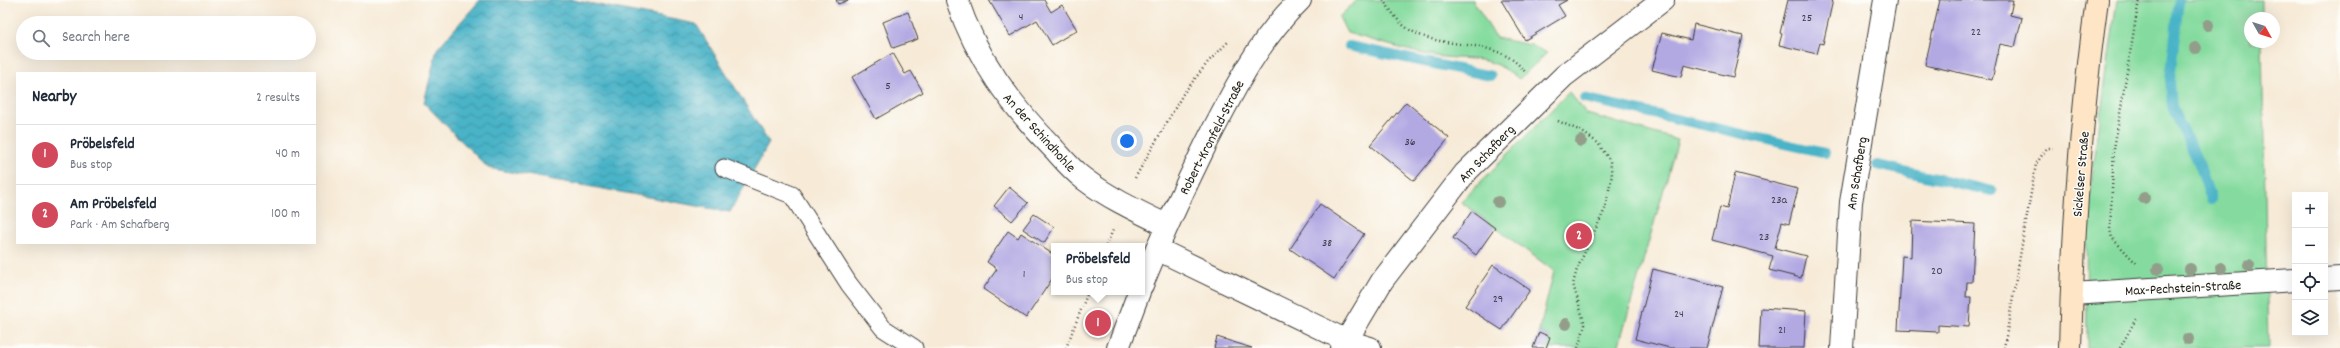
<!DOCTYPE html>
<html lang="en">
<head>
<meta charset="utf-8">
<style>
	body { margin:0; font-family:Dekko,sans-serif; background:#f2f2f3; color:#1f2937 }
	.controls { position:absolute; right:12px; bottom:12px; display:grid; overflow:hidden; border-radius:0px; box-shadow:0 4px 16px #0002 }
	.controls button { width:36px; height:36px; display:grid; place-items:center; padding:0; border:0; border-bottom:1px solid #e0e1e3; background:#fff; color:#1f2937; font:20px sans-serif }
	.compass { position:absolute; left:2244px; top:12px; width:36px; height:36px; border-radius:50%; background:#fff; box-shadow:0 4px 16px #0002; rotate:129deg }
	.you { position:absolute; left:1127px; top:141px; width:14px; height:14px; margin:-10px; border:3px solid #fff; border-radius:50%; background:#1a73e8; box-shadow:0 0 0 6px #1a73e833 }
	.badge { display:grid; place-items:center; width:26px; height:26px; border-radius:50%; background:#d1495b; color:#fff; font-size:13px; font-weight:700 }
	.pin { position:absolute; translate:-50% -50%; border:2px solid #fff; box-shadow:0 1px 4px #0006 }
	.popup { position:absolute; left:1051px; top:243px; width:94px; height:52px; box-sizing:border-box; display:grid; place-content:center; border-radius:0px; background:#fff; filter:drop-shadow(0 1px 3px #0005); font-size:13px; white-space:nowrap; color:#747a83 }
	.popup b { font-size:15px; color:#1f2937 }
	.popup::after { content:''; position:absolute; left:50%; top:100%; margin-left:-8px; border:8px solid transparent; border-top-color:#fff }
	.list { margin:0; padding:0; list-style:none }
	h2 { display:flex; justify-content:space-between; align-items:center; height:52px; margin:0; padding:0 16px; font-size:17px }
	h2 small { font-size:13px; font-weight:400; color:#747a83 }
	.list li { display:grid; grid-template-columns:26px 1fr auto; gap:12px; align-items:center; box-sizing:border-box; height:60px; padding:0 16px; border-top:1px solid #e0e1e3 }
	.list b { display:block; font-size:15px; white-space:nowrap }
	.list p { margin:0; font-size:13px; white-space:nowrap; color:#747a83 }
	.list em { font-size:13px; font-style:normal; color:#747a83 }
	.icon { flex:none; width:22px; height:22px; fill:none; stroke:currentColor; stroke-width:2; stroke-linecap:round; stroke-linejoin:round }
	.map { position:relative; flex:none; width:2340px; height:348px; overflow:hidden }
	.search { position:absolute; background:#fff; box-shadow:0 4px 16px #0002; left:16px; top:16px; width:300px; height:44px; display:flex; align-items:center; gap:10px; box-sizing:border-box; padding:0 14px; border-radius:22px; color:#747a83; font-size:15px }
	.panel { position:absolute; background:#fff; box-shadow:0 4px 16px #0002; left:16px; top:72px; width:300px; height:172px; border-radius:0px }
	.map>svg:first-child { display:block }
</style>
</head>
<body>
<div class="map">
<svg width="2340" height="348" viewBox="0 0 2340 348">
	<defs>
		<pattern id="water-waves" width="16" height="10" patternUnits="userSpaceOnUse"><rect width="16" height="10" fill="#49b3c7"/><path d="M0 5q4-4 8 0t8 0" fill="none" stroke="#3c91a1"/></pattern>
	</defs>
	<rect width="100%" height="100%" fill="#fdfcf7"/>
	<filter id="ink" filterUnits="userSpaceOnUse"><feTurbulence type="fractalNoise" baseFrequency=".025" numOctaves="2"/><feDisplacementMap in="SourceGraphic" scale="8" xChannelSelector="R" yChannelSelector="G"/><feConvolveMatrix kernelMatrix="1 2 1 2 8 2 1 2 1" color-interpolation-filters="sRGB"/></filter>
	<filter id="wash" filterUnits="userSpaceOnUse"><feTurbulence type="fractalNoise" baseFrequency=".012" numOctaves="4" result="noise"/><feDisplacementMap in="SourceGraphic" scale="16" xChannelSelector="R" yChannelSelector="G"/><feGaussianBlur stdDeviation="0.9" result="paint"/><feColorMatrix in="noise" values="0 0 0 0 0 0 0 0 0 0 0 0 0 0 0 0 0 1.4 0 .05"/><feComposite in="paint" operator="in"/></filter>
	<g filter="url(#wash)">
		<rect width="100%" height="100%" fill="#f7ebd8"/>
		<!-- green -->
		<path fill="#85db9f" stroke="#507c5e" d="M1357,0H1473L1496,38L1531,45L1547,53L1519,79C1487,52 1467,62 1430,55C1402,50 1374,40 1347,33L1339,17Z
			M2117,0H2261V18H2250V42H2262L2268,348H2087L2086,219Z
			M1569,92L1587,114L1678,140L1618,348H1546L1550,337L1539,332L1554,271L1461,202Z"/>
		<!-- water -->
		<path fill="url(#water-waves)" stroke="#326872" d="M480,0H573L696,24L769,143L730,212L488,168L424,103L437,49Z"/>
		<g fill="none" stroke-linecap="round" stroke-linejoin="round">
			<!-- stream -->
			<path stroke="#49b3c7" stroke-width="10" d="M2179,0L2170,80L2172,107L2200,166L2211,200
				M1349,46L1491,76
				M1584,98L1825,153
				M1877,165L1992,191"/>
		</g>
		<g id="blocks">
			<!-- building -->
			<path fill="#b2a9e3" d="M836,0H849L838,4Z
				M989,0H1044L1051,12L1062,5L1077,30L1052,45L1037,20L1010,36Z
				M1501,0H1567L1558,5L1565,16L1525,40Z
				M1788,0H1833L1823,44L1820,43L1817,54L1779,45L1782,34L1780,33Z
				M1940,0H2013L2010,15L2022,18L2015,47L2000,44L1992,80L1925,65Z
				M908,12L918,39L893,48L883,22Z
				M1694,24L1743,36L1733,77L1684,65L1681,77L1652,70L1662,33L1691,40Z
				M893,53L905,74L911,71L923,92L876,119L852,77Z
				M1406,102L1449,138L1414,181L1370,145Z
				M1735,173L1798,189L1789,224L1782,222L1775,248L1806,256L1801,278L1769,270L1773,256L1712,240L1720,207L1727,209Z
				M1009,187L1028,203L1012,221L994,206Z
				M1320,204L1364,234L1334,279L1290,249Z
				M1472,211L1495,228L1476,255L1453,238Z
				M1034,214L1054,227L1044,243L1023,229Z
				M1912,221L1975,224L1972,282H1967L1966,297H1971L1969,327L1938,325V332L1898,330L1902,256L1911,257Z
				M1008,231L1018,238L1021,233L1054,255V276L1026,318L983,289L997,269L987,262Z
				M1493,265L1530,290L1502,330L1465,306Z
				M1653,269L1723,287L1707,348H1670L1635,339Z
				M1761,308L1806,311L1804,348H1759Z
				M1539,332L1550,337L1546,348H1533Z
				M1217,337L1252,348H1214Z"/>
		</g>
	</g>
	<g filter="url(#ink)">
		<use href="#blocks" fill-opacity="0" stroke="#3d3b38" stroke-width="1"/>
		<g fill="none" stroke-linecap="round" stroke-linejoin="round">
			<!-- service casing -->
			<g stroke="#3d3b38" stroke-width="19">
				<path id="service" d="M724,168L792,195L849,284L883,328L914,348"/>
			</g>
			<!-- minor casing -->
			<g stroke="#3d3b38" stroke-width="24">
				<path id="minor" d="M957,0C976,58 1011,105 1054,149C1063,159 1073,171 1084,179C1109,198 1137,211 1166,225
					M1157,249L1347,341L1370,348
					M2325,279L2340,278
					M2072,294L2295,280
					M1342,348L1382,281L1465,173L1564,76L1663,0
					M1842,348L1851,202L1885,0"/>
			</g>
			<!-- tertiary casing -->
			<g stroke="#3d3b38" stroke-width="24">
				<path id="tertiary" d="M1142,285C1161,237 1183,191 1206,144C1232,93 1258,40 1300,0
					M1118,348L1139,292"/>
			</g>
			<!-- secondary casing -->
			<g stroke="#3d3b38" stroke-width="24">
				<path id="secondary" d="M2070,348C2073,232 2081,115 2097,0"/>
			</g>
			<!-- path -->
			<path stroke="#3d3b38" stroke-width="2.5" stroke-dasharray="1 3" stroke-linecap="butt" d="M1383,0C1390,9 1396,19 1404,26C1442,55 1495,32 1526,73
				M1558,121L1581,131L1598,143L1610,161L1612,175L1605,209L1577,269L1573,284L1585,325L1578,348
				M1135,178L1183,94L1208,62L1229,41
				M1106,246L1113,230
				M2136,263L2112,238L2110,230L2114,149L2139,0
				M1066,348L1088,292
				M2004,348L2036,164L2047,148H2053
				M2120,348L2137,317"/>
			<!-- service -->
			<use href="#service" stroke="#fff" stroke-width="17"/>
			<!-- minor -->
			<use href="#minor" stroke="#fff" stroke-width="22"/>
			<!-- tertiary -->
			<use href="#tertiary" stroke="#fff" stroke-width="22"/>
			<!-- secondary -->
			<use href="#secondary" stroke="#fde5c5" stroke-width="22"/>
		</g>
		<!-- trees -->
		<g fill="#939e8a">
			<circle cx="2208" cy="25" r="6"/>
			<circle cx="2196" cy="48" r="6"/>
			<circle cx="1581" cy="141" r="6"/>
			<circle cx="2144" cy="198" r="6"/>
			<circle cx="1498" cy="202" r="6"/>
			<circle cx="2249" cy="265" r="6"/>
			<circle cx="2221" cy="268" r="6"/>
			<circle cx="2158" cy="269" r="6"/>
			<circle cx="2190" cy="269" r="6"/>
			<circle cx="1566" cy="324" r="6"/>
			<circle cx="2188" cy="339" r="6"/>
		</g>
	</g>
	<g text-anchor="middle" stroke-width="3" stroke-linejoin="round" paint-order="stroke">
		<!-- number labels -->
		<g font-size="12" fill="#423f4e">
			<text x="1021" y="20">4</text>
			<text x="1807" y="21">25</text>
			<text x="1976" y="35">22</text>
			<text x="888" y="89">5</text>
			<text x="1410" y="145">36</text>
			<text x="1779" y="203">23a</text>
			<text x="1764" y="240">23</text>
			<text x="1327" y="246">38</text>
			<text x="1937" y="274">20</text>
			<text x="1024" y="277">1</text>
			<text x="1498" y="302">29</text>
			<text x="1679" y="317">24</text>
			<text x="1782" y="333">21</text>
		</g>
		<!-- street labels -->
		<g font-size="14" fill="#1c1c1c" stroke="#fdfcf7">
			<text transform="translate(1040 132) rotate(48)" y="5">An der Schindhohle</text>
			<text transform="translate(1211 137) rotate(-63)" y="5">Robert-Kronfeld-Straße</text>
			<text transform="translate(1486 153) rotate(-46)" y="5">Am Schafberg</text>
			<text transform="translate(1856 173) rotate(-81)" y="5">Am Schafberg</text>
			<text transform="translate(2080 174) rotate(-85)" y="5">Sickelser Straße</text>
			<text transform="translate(2183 287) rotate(-3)" y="5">Max-Pechstein-Straße</text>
		</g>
	</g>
</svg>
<div class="controls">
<button>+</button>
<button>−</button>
<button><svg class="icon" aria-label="locate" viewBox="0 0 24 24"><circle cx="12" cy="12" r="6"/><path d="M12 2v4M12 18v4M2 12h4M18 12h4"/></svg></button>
<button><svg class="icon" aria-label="layers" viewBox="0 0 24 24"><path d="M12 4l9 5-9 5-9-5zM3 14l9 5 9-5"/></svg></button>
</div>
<svg class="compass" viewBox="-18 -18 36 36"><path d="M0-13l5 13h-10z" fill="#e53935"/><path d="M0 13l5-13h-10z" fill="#747a83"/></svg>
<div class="you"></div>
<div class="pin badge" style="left:1098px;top:323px">1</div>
<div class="popup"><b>Pröbelsfeld</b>Bus stop</div>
<div class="pin badge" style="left:1579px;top:236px">2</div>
<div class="search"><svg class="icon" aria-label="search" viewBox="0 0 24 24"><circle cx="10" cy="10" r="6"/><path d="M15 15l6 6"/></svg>Search here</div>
<section class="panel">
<h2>Nearby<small>2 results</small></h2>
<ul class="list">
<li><span class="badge">1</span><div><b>Pröbelsfeld</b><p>Bus stop</p></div><em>40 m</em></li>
<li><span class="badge">2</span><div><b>Am Pröbelsfeld</b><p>Park · Am Schafberg</p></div><em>100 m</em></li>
</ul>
</section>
</div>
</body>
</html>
